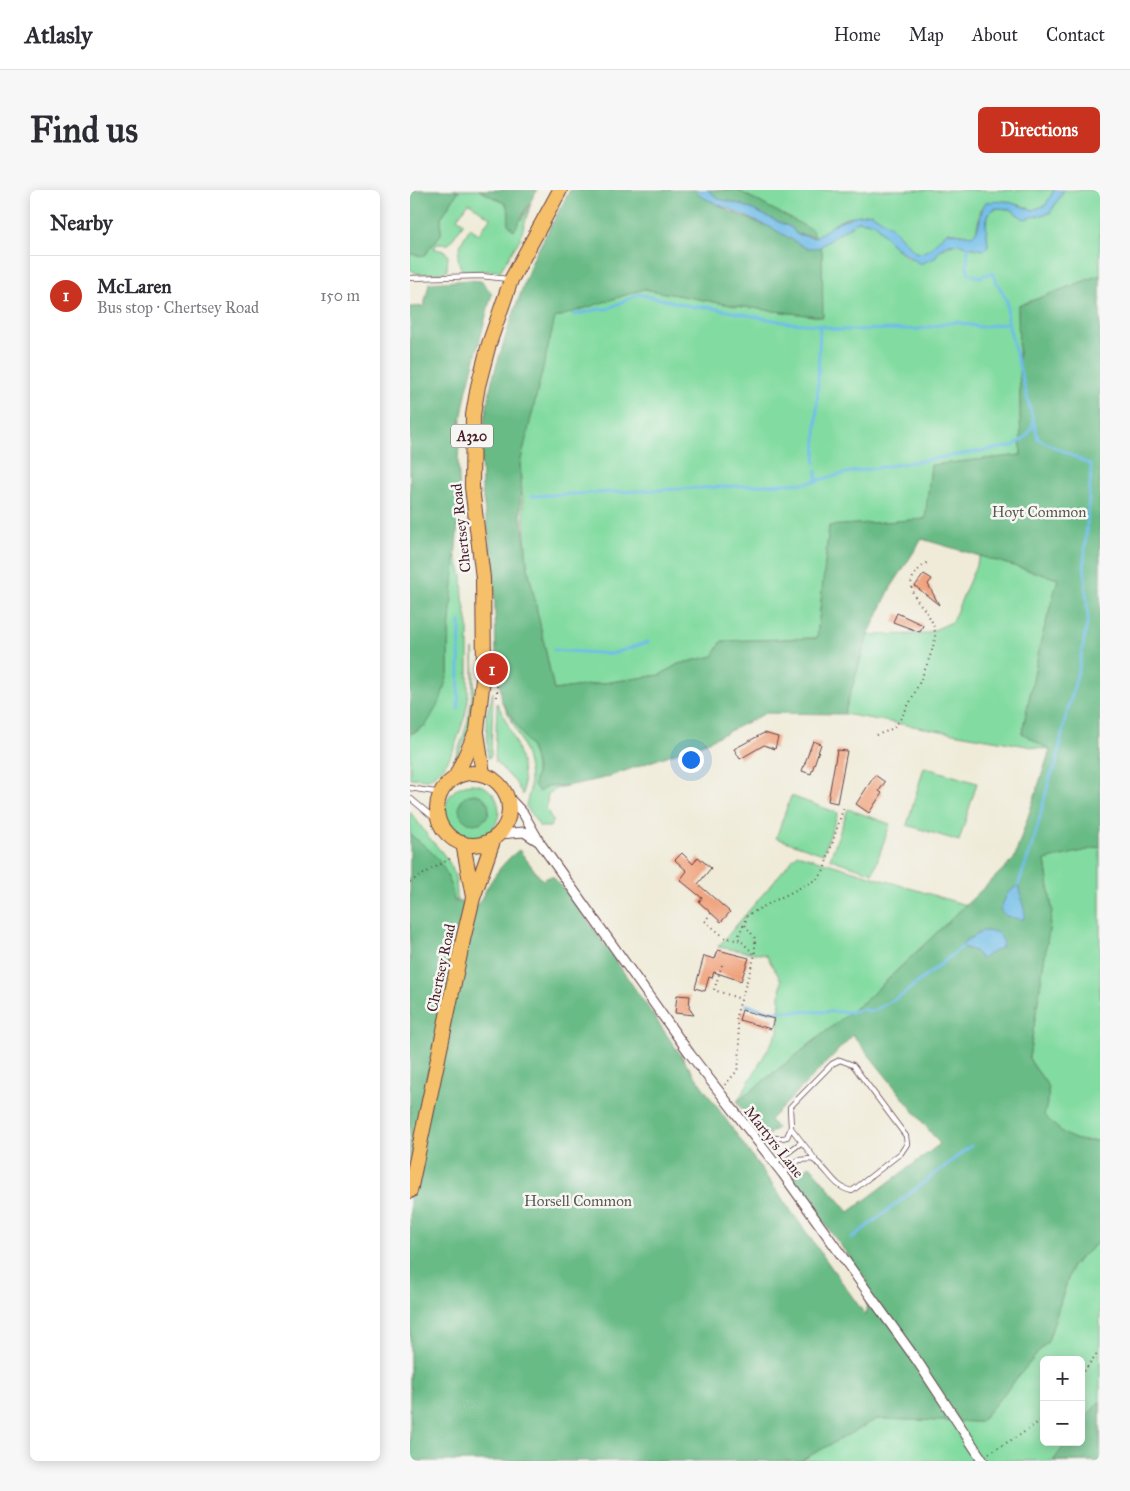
<!DOCTYPE html>
<html lang="en">
<head>
<meta charset="utf-8">
<style>
	body { margin:0; font-family:"IM FELL Great Primer",serif; background:#f7f7f7; color:#2b2b33 }
	.controls { position:absolute; right:15px; bottom:15px; display:grid; overflow:hidden; border-radius:8px; box-shadow:0 2px 12px #0003 }
	.controls button { width:45px; height:45px; display:grid; place-items:center; padding:0; border:0; border-bottom:1px solid #e1e1e2; background:#fff; color:#2b2b33; font:25px sans-serif }
	.you { position:absolute; left:280px; top:569px; width:18px; height:18px; margin:-12px; border:4px solid #fff; border-radius:50%; background:#1a73e8; box-shadow:0 0 0 8px #1a73e833 }
	.badge { display:grid; place-items:center; width:32px; height:32px; border-radius:50%; background:#c8321e; color:#fff; font-size:16px; font-weight:700 }
	.pin { position:absolute; translate:-50% -50%; border:2px solid #fff; box-shadow:0 1px 5px #0006 }
	.list { margin:0; padding:0; list-style:none }
	h2 { display:flex; justify-content:space-between; align-items:center; height:65px; margin:0; padding:0 20px; font-size:21px }
	h2 small { font-size:16px; font-weight:400; color:#7c7c81 }
	.list li { display:grid; grid-template-columns:32px 1fr auto; gap:15px; align-items:center; box-sizing:border-box; height:80px; padding:0 20px; border-top:1px solid #e1e1e2 }
	.list b { display:block; font-size:19px; white-space:nowrap }
	.list p { margin:0; font-size:16px; white-space:nowrap; color:#7c7c81 }
	.list em { font-size:16px; font-style:normal; color:#7c7c81 }
	.map { position:relative; flex:none; width:690px; height:1271px; overflow:hidden; border-radius:8px }
	header { display:flex; align-items:center; gap:30px; box-sizing:border-box; height:70px; padding:0 25px; background:#fff; border-bottom:1px solid #e1e1e2 }
	header strong { font-size:24px }
	nav { display:flex; gap:28px; margin-inline-start:auto; font-size:18px }
	.intro { display:flex; align-items:center; justify-content:space-between; box-sizing:border-box; height:120px; padding:0 30px }
	h1 { margin:0; font-size:35px }
	.button { padding:12px 22px; border-radius:8px; background:#c8321e; color:#fff; font-size:18px; font-weight:700 }
	main { display:flex; gap:30px; padding:0 30px }
	aside { flex:1; background:#fff; border-radius:8px; box-shadow:0 2px 12px #0003 }
	.map>svg:first-child { display:block }
</style>
</head>
<body>
<header>
<strong>Atlasly</strong>
<nav><a>Home</a><a>Map</a><a>About</a><a>Contact</a></nav>
</header>
<div class="intro"><h1>Find us</h1><a class="button">Directions</a></div>
<main>
<aside>
<h2>Nearby<small></small></h2>
<ul class="list">
<li><span class="badge">1</span><div><b>McLaren</b><p>Bus stop · Chertsey Road</p></div><em>150 m</em></li>
</ul>
</aside>
<div class="map">
<svg width="690" height="1271" viewBox="0 0 690 1271">
	<rect width="100%" height="100%" fill="#f6f6f2"/>
	<filter id="ink" filterUnits="userSpaceOnUse"><feTurbulence type="fractalNoise" baseFrequency=".02" numOctaves="2"/><feDisplacementMap in="SourceGraphic" scale="10" xChannelSelector="R" yChannelSelector="G"/><feConvolveMatrix kernelMatrix="1 2 1 2 8 2 1 2 1" color-interpolation-filters="sRGB"/></filter>
	<filter id="wash" filterUnits="userSpaceOnUse"><feTurbulence type="fractalNoise" baseFrequency=".0096" numOctaves="4" result="noise"/><feDisplacementMap in="SourceGraphic" scale="20" xChannelSelector="R" yChannelSelector="G"/><feGaussianBlur stdDeviation="1.12" result="paint"/><feColorMatrix in="noise" values="0 0 0 0 0 0 0 0 0 0 0 0 0 0 0 0 0 1.4 0 .05"/><feComposite in="paint" operator="in"/></filter>
	<g filter="url(#wash)">
		<rect width="100%" height="100%" fill="#efebd8"/>
		<!-- green -->
		<path fill="#82dba0" stroke="#667d66" fill-rule="evenodd" d="M49,0H69L96,14L99,23L98,34L112,29L121,13L110,49L90,81H53C42,66 52,51 60,38L69,44L80,28L59,13L47,28L54,33L39,54H26L25,59L35,61L38,66L37,80L33,83L7,84L0,79V64L14,66L31,44V28Z
			M327,0H644L636,15L623,20L596,11L571,19L566,43L562,46L538,42C531,47 523,60 515,62C498,68 492,42 480,36C475,33 448,26 443,26C428,29 418,41 405,47L401,40Z
			M654,0H690V85L608,116L611,265L521,275L516,329L419,336L407,448L313,451L304,466L268,474L250,485L144,500L117,374L110,272L145,127L234,99L326,116L412,127V61L410,57L448,31L465,33L482,55L499,69C509,66 519,65 528,61C541,56 546,48 562,58L578,56L576,33L579,23L586,18L600,19L608,25L640,23Z
			M45,363L52,386L53,408L58,435V510L55,526L44,559L34,577L19,589L0,588V544L8,541L38,484V456Z
			M570,366L648,389L631,451L612,543L640,560L434,524L458,445L515,444L542,432Z
			M63,459L65,517L58,544L45,572H43C62,530 64,503 63,459Z
			M83,502L81,566L78,568L76,527Z
			M92,512C110,540 131,559 125,595L128,601L137,596H157L148,598L138,604L136,618L143,631L140,637H130L116,616C117,609 120,603 120,597C121,565 106,539 92,512Z
			M87,513C103,544 116,570 113,605L105,592L85,571Z
			M514,577L567,593L549,651L497,635Z
			M35 621a27 27 0 1 1 54 0a27 27 0 1 1-54 0Z
			M381,606L428,623L413,664L366,648Z
			M438,619L480,634L463,683L420,669Z
			M0,622C8,631 14,642 22,651C42,673 47,681 47,711H43C40,682 24,661 0,645Z
			M690,657V950C663,955 652,943 633,925C645,891 634,895 619,868L642,720L635,669Z
			M387,664L556,715L457,809L327,912L368,842L371,790L356,765L308,757Z
			M690,1050V1271H390L467,1229L570,1232L638,1151L662,1076ZM634,1170H671V1252H634Z"/>
		<!-- forest -->
		<path fill="#69bb86" stroke="#5a6d58" d="M0,0H49L31,28V44L14,66L0,64Z
			M69,0H127L104,41L98,34L99,23L96,14Z
			M160,0H289L287,3L321,22L362,38L396,58L410,57L412,61L413,127L326,116L234,99L145,128L110,274L111,324L118,378L144,500L250,485L268,474L303,466L312,451L407,448L419,336L515,329L521,275L611,265L608,116L690,85V657L635,670L642,720L619,868C634,896 645,890 634,925C652,943 663,955 690,950V1050L662,1076L638,1151L570,1232L467,1229L390,1271H0V645C27,663 39,679 44,711L68,715C79,693 89,675 109,660L132,690L142,686L165,712L292,896L456,1126L457,1091L380,987L400,976L439,1022L530,954L443,845L360,930L367,938L353,949L327,912L457,809L604,669L640,560L612,543L631,451L648,389L512,349L480,399L458,445L434,524L356,523L299,551L195,588L157,596H137L129,602L124,595L127,578L122,559L92,512L86,461L84,384L72,301L71,250L82,190L98,139L122,71Z
			M298,0H327L402,40L405,47L386,44L382,38L330,14L309,9Z
			M59,90L71,91L82,103L57,199L51,230L48,270L50,308L38,456V484L31,508L21,527L16,535L0,544V117L14,116L19,93Z
			M49 619a15 15 0 1 1 30 0a15 15 0 1 1-30 0Z
			M690,1211V1271H643L657,1252H671V1233Z"/>
		<!-- water -->
		<path fill="#6fbde9" stroke="#5c6e8a" d="M289,0H298L309,9L330,14L382,38L386,44L404,48L428,32L444,26L461,23L481,36L506,63C521,64 526,49 538,42L562,46C572,39 568,22 576,12L596,11L623,20L636,15L644,0H654L640,23L614,29L600,19L586,18L579,23L576,33L578,56L574,60C554,58 538,43 525,68L510,74L482,55L465,33L448,31L408,58H396L362,38L294,8L287,3Z
			M608,695L615,723L613,730L596,726L590,720L597,704Z
			M573,741L587,742L593,750L592,757L571,769L565,761L552,757L555,751Z"/>
		<g fill="none" stroke-linecap="round" stroke-linejoin="round">
			<!-- stream -->
			<path stroke="#6fbde9" stroke-width="3" d="M558,54L557,77L559,84L569,87L582,83L597,111L598,133L628,249L681,275V280L674,373L678,428L669,478L654,534L646,576L640,587L624,650L608,695
				M164,125L189,119H197L229,104L284,117H297L379,133L410,135L427,140L509,139L545,132L570,137L598,133
				M405,273L410,135
				M406,281L407,292
				M122,306L397,293L441,282L603,256L616,247L624,233
				M144,460L202,464L238,452
				M48,519L50,431
				M336,815L359,821L440,822L453,819L461,822L492,805L552,757
				M442,1048L561,956"/>
		</g>
		<g id="blocks">
			<!-- building -->
			<path fill="#f0a27c" d="M514,384L522,389L518,394L529,415L505,396Z
				M487,423L513,435L510,442L483,432Z
				M354,543L368,547L365,559L354,555L330,569L324,559Z
				M403,551L411,554L401,584L392,581Z
				M427,560L437,561L427,613L418,611Z
				M465,585L475,592L469,601L472,603L459,623L446,614Z
				M272,663L283,674L288,667L301,678L288,694L320,722L311,732L289,712L292,708L270,690L277,681L265,670Z
				M308,760L339,768L331,791L304,782L302,788L299,787L295,801L285,798L294,766L305,769Z
				M267,805L280,806L279,818L284,825L265,823Z
				M332,820L364,829L361,839L329,830Z"/>
		</g>
	</g>
	<g filter="url(#ink)">
		<use href="#blocks" fill-opacity="0" stroke="#633e45" stroke-width="1"/>
		<g fill="none" stroke-linecap="round" stroke-linejoin="round">
			<!-- service casing -->
			<g stroke="#633e45" stroke-width="6">
				<path id="service" d="M0,88L71,86L98,89
					M0,598L31,603
					M0,608L30,633
					M381,938L405,969
					M348,951C363,944 366,951 377,947L381,938L380,917L422,874L430,870L443,875L496,946L497,954L491,963L442,1001C422,997 419,978 402,969L389,970L373,984
					M364,973L392,952"/>
			</g>
			<!-- minor casing -->
			<g stroke="#633e45" stroke-width="11">
				<path id="minor" d="M97,606L113,623L130,653L280,864L373,984L508,1172L573,1271
					M89,644L114,642L128,651"/>
			</g>
			<!-- primary casing -->
			<g stroke="#633e45" stroke-width="16">
				<path id="primary" d="M67,543L73,584
					M27 619a36 36 0 1 1 72 0a36 36 0 1 1-72 0Z
					M45,588L67,540L74,480L73,388L62,297L63,225L68,196L79,154L101,90L150,0
					M53,653L63,707
					M0,1001L53,750L63,708L84,648"/>
			</g>
			<!-- path -->
			<path stroke="#633e45" stroke-width="2" stroke-dasharray="1 4" stroke-linecap="butt" d="M87,481V511
				M466,545C472,543 479,541 484,537C496,526 525,462 525,446C526,414 475,402 519,371
				M0,692L41,668
				M301,723L295,731L314,747L329,751
				M335,730L328,748L345,765
				M312,775L304,800L331,809
				M315,895L327,881L329,872L330,855L326,826L345,765V748L335,735L337,725L407,689L413,683L434,616
				M671,1185L689,1161
				M579,1263L610,1245L634,1228"/>
			<!-- service -->
			<use href="#service" stroke="#fff" stroke-width="4.5"/>
			<!-- minor -->
			<use href="#minor" stroke="#fff" stroke-width="9"/>
			<!-- primary -->
			<use href="#primary" stroke="#f6c06b" stroke-width="14"/>
		</g>
	</g>
	<g text-anchor="middle" stroke-width="5" stroke-linejoin="round" paint-order="stroke">
		<!-- shield labels -->
		<rect fill="#f6f6f2" stroke="#7e6067" stroke-width="1" x="41" y="234.5" width="42" height="23" rx="4"/>
		<g font-size="14" font-weight="bold" fill="#4a1f2b">
			<text x="62" y="251">A320</text>
		</g>
		<!-- park labels -->
		<g font-size="15" fill="#5b574e" stroke="#f6f6f2">
			<text x="629" y="327">Hoyt Common</text>
			<text x="168" y="1016">Horsell Common</text>
		</g>
		<!-- street labels -->
		<g font-size="15" fill="#4a1f2b" stroke="#f6f6f2">
			<text transform="translate(51 338) rotate(-96)" y="5">Chertsey Road</text>
			<text transform="translate(31 778) rotate(-78)" y="5">Chertsey Road</text>
			<text transform="translate(364 952) rotate(52)" y="5">Martyrs Lane</text>
		</g>
	</g>
</svg>
<div class="controls">
<button>+</button>
<button>−</button>
</div>
<div class="you"></div>
<div class="pin badge" style="left:82px;top:479px">1</div>
</div>
</main>
</body>
</html>
